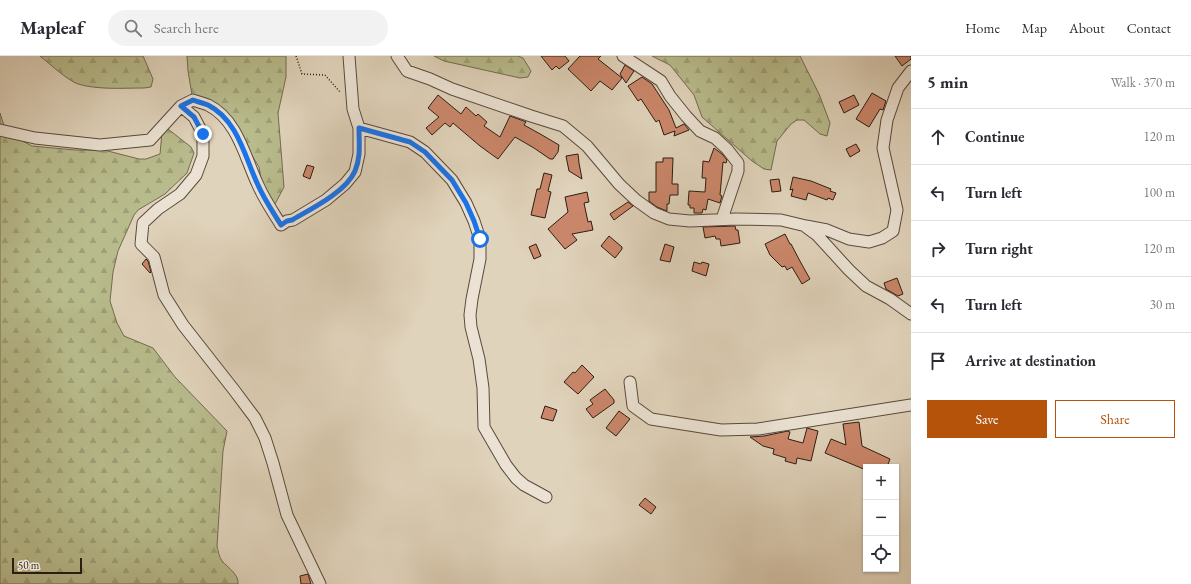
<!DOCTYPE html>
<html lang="en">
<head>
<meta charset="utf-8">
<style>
	body { margin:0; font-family:"EB Garamond",serif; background:#f2f2f3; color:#2b2b33 }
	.controls { position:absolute; right:12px; bottom:12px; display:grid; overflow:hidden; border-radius:0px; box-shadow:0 1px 3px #0004 }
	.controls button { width:36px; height:36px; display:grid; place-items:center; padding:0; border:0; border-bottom:1px solid #e1e1e2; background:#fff; color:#2b2b33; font:20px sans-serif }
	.scale { position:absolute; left:12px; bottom:10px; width:70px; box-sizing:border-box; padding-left:4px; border:2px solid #2c1d11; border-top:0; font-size:11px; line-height:14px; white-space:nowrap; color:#2c1d11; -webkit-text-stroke:3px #ebe2d3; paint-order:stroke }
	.stop { position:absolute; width:12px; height:12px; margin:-9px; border:3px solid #1a73e8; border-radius:50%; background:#fff }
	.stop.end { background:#1a73e8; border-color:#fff; box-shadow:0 1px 4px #0008 }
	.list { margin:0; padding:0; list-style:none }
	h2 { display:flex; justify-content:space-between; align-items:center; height:52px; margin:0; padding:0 16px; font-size:17px }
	h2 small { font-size:13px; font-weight:400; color:#7c7c81 }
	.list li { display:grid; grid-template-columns:26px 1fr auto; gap:12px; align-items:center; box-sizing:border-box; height:56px; padding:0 16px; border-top:1px solid #e1e1e2 }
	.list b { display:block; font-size:15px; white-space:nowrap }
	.list em { font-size:13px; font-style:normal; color:#7c7c81 }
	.actions { display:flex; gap:8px; padding:12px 16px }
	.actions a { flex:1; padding:9px 0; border:1px solid #b45309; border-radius:0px; text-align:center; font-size:14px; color:#b45309 }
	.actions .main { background:#b45309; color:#fff }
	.icon { flex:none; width:22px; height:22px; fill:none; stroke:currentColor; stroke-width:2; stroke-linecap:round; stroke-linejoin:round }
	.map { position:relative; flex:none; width:911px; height:528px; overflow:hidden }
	header { display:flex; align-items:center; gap:24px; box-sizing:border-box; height:56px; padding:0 20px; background:#fff; border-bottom:1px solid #e1e1e2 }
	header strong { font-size:19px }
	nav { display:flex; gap:22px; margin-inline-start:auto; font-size:14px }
	.search { width:280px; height:36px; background:#f2f2f3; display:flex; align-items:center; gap:10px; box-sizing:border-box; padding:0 14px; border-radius:22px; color:#7c7c81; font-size:15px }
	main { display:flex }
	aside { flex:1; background:#fff }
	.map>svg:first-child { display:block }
</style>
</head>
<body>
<header>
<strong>Mapleaf</strong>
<div class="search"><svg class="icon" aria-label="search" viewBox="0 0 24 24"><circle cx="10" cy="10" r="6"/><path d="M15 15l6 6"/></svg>Search here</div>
<nav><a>Home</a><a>Map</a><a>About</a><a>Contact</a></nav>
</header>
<main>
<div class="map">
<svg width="911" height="528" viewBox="0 0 911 528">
	<defs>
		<pattern id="forest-firs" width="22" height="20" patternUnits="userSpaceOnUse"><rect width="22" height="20" fill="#b8bb8c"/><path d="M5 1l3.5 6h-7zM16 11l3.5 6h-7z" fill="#9ea078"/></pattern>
	</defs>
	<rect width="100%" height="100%" fill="#e0d3bb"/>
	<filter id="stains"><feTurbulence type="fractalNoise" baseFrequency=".005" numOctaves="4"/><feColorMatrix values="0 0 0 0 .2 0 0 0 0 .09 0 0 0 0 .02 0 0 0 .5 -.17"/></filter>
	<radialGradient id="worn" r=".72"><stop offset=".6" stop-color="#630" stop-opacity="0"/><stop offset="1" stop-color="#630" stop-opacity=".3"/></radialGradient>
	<!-- forest -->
	<path fill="url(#forest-firs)" stroke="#726c4e" d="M40,0H143L153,23L151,31L144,32C123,32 98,34 78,28C67,24 50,8 40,0Z
		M187,0H286V21L278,57L284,131L274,150L264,142L259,111L239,78L212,54L193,45L188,15Z
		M434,0H518L523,2L531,15L528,21L520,22L444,5Z
		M652,0H800L819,38L830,67L827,80L820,78L804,64H797L791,68L777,85L771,114L764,113L752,105L702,61L694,39L670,9Z
		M0,57L6,76L32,90L75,94H104L139,103H146L160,98L162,76L168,73L191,91L194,97L187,117L165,138L138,154L134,159L118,195L113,216L110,245L117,267L124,280L153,292L175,321L227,375L223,395L217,490C218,494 219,501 222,505C228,512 239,518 238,528H0Z"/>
	<!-- building -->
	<path fill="#cb876b" stroke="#2c1d11" d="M541,0H565L569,5L559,13L556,10L552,14Z
		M580,0H601L598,3L622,22L612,34L600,25L591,35L568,13Z
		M895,0H911V3L902,10Z
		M625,9L634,15L626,27L620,18Z
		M642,21L652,28L669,54L676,72L684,68L689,74L674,80L675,75L664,79L659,64L656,66L641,43L638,45L628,30Z
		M872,37L886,45L883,54L880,53L869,71L856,63Z
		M438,39L461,58L466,51L476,60L478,58L487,66L484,70L500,81L510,60L521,64L526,66L524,69L542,79L559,89L558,96L553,103H550L534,92L515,81L498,103L480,90L453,67L450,71L445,67L432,79L426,72L439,61L428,52Z
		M854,39L859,49L844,57L839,46Z
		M856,88L860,95L850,101L846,93Z
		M714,92L722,98L727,104L726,107L723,106L720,139L722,140L720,147L708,143L706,154L703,153L702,157H694V152H690V149H688L689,135L705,136L706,122H702L703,105L709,106Z
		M578,98L579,107L582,123L569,115L566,100Z
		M663,102H673L672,128H678V139H670L669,148H667V155L657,151L649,145V136H656V106H663Z
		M307,109L314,111L310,123L303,120Z
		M544,117L552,119L548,135L551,136L545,162L531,159L537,133H540Z
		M793,121L811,125L831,133L830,135L836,137L833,144L828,142L827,144L808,137L806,144L791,140L793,133L790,134Z
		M779,123L781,135L772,136L770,124Z
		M587,136L589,146L584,147L588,166L591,165L593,174L572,178L577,184L565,193L548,173L568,156L565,141Z
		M628,146L633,150L614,164L610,158Z
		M735,170L736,174H738L740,187L721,190L720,183H716L715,180L705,182L703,171Z
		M785,178L790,188H791L801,207L810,223L802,228L792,211L787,214L785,210L782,211L770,199L765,188Z
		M609,180L622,191V193L615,202L601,190Z
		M536,188L541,200L534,203L529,191Z
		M665,188L674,191L670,206L660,204Z
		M146,203L148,205L151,216L150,217L142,208Z
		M694,206L701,208L702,206L709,208L706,220L692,215Z
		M897,222L903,238L898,240L886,233L884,227Z
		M582,309L594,321L578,338L564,326L573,316L575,317Z
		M605,333L614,344V347L593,362L586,353L593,348L590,344Z
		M545,350L557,354L553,365L541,362Z
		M619,355L630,363L616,380L606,372Z
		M859,366L862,390L890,403L887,411H866V414L825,397L831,383L846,389L843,368Z
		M807,372L818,375L811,405L797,402L796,408L785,405L786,402L773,398L774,393L763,390L750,381L764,380L788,375L790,376L788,383L803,387Z
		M645,442L656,451L651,458L639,449Z
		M308,518L311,528H301L300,520Z"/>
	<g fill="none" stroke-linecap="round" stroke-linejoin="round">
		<!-- street casing -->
		<g stroke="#594a3c" stroke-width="13">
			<path id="street" d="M397,0L407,15L430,23L452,33L531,60L563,70L587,90L619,128L636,144L654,157L669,163L690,165L736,163L781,164L806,170L827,174L849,183L869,186L882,182L893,175L897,154L883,92L887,64L898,32L911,15
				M623,0L661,25L670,40L686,60L700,75L715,82L727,93L738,107V115L722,163
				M181,50L194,61L203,78V100L196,119L180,138L158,153L143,167L141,188L154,201L164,239L183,269L234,334L255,362L265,382L273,407L287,459L320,528
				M359,72L410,86L425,96L452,124L466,147L474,165L480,183V203L472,243L470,259L471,271L479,303L483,332L484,371L506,409L516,422L524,429L546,441
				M0,74L35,82L100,89L150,84L181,50L193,44C198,46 203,47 208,49C238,64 245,102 258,129C264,143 273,156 281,169L287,165L293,164L326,144L345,128L355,116L359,98V72L353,53L349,0
				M806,171L817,179L849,214L866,230L890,243L911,258
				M630,326L633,350L651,363L721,374L758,373L911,349"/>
		</g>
		<!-- path -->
		<path stroke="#2c1d11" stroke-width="1.5" stroke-dasharray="1 2" stroke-linecap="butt" d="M296,0L302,18L325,19L341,37"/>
		<!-- street -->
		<use href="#street" stroke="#ebe2d3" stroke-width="11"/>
	</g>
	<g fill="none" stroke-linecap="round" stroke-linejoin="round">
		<!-- route -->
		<path stroke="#1a73e8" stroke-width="5" d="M203,78L194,61L181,50L193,44C198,46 203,47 208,49C238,64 245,102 258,129C264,143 273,156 281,169L287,165L292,164C311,153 346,136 355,115C361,101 359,87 359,72L410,86L425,96L452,124L466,147L474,165L480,183"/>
	</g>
	<rect width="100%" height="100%" filter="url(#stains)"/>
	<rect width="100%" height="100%" fill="url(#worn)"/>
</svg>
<div class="controls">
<button>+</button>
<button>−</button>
<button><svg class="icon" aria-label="locate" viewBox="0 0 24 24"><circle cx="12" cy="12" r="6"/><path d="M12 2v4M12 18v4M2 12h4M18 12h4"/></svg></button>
</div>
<div class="scale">50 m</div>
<div class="stop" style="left:480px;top:183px"></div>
<div class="stop end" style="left:203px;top:78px"></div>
</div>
<aside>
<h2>5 min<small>Walk · 370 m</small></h2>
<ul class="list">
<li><svg class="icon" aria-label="ahead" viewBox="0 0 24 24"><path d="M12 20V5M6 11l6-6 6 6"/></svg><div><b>Continue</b></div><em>120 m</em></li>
<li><svg class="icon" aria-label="left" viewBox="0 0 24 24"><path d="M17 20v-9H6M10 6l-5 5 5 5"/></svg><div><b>Turn left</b></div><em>100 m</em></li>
<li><svg class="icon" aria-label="right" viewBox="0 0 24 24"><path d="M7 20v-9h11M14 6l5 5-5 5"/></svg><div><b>Turn right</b></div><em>120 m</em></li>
<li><svg class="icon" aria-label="left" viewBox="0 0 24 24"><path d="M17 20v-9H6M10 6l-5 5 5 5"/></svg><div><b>Turn left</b></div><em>30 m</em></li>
<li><svg class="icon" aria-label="arrive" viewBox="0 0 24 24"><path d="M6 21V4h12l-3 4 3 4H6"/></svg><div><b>Arrive at destination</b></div></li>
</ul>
<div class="actions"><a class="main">Save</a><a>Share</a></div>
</aside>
</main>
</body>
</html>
